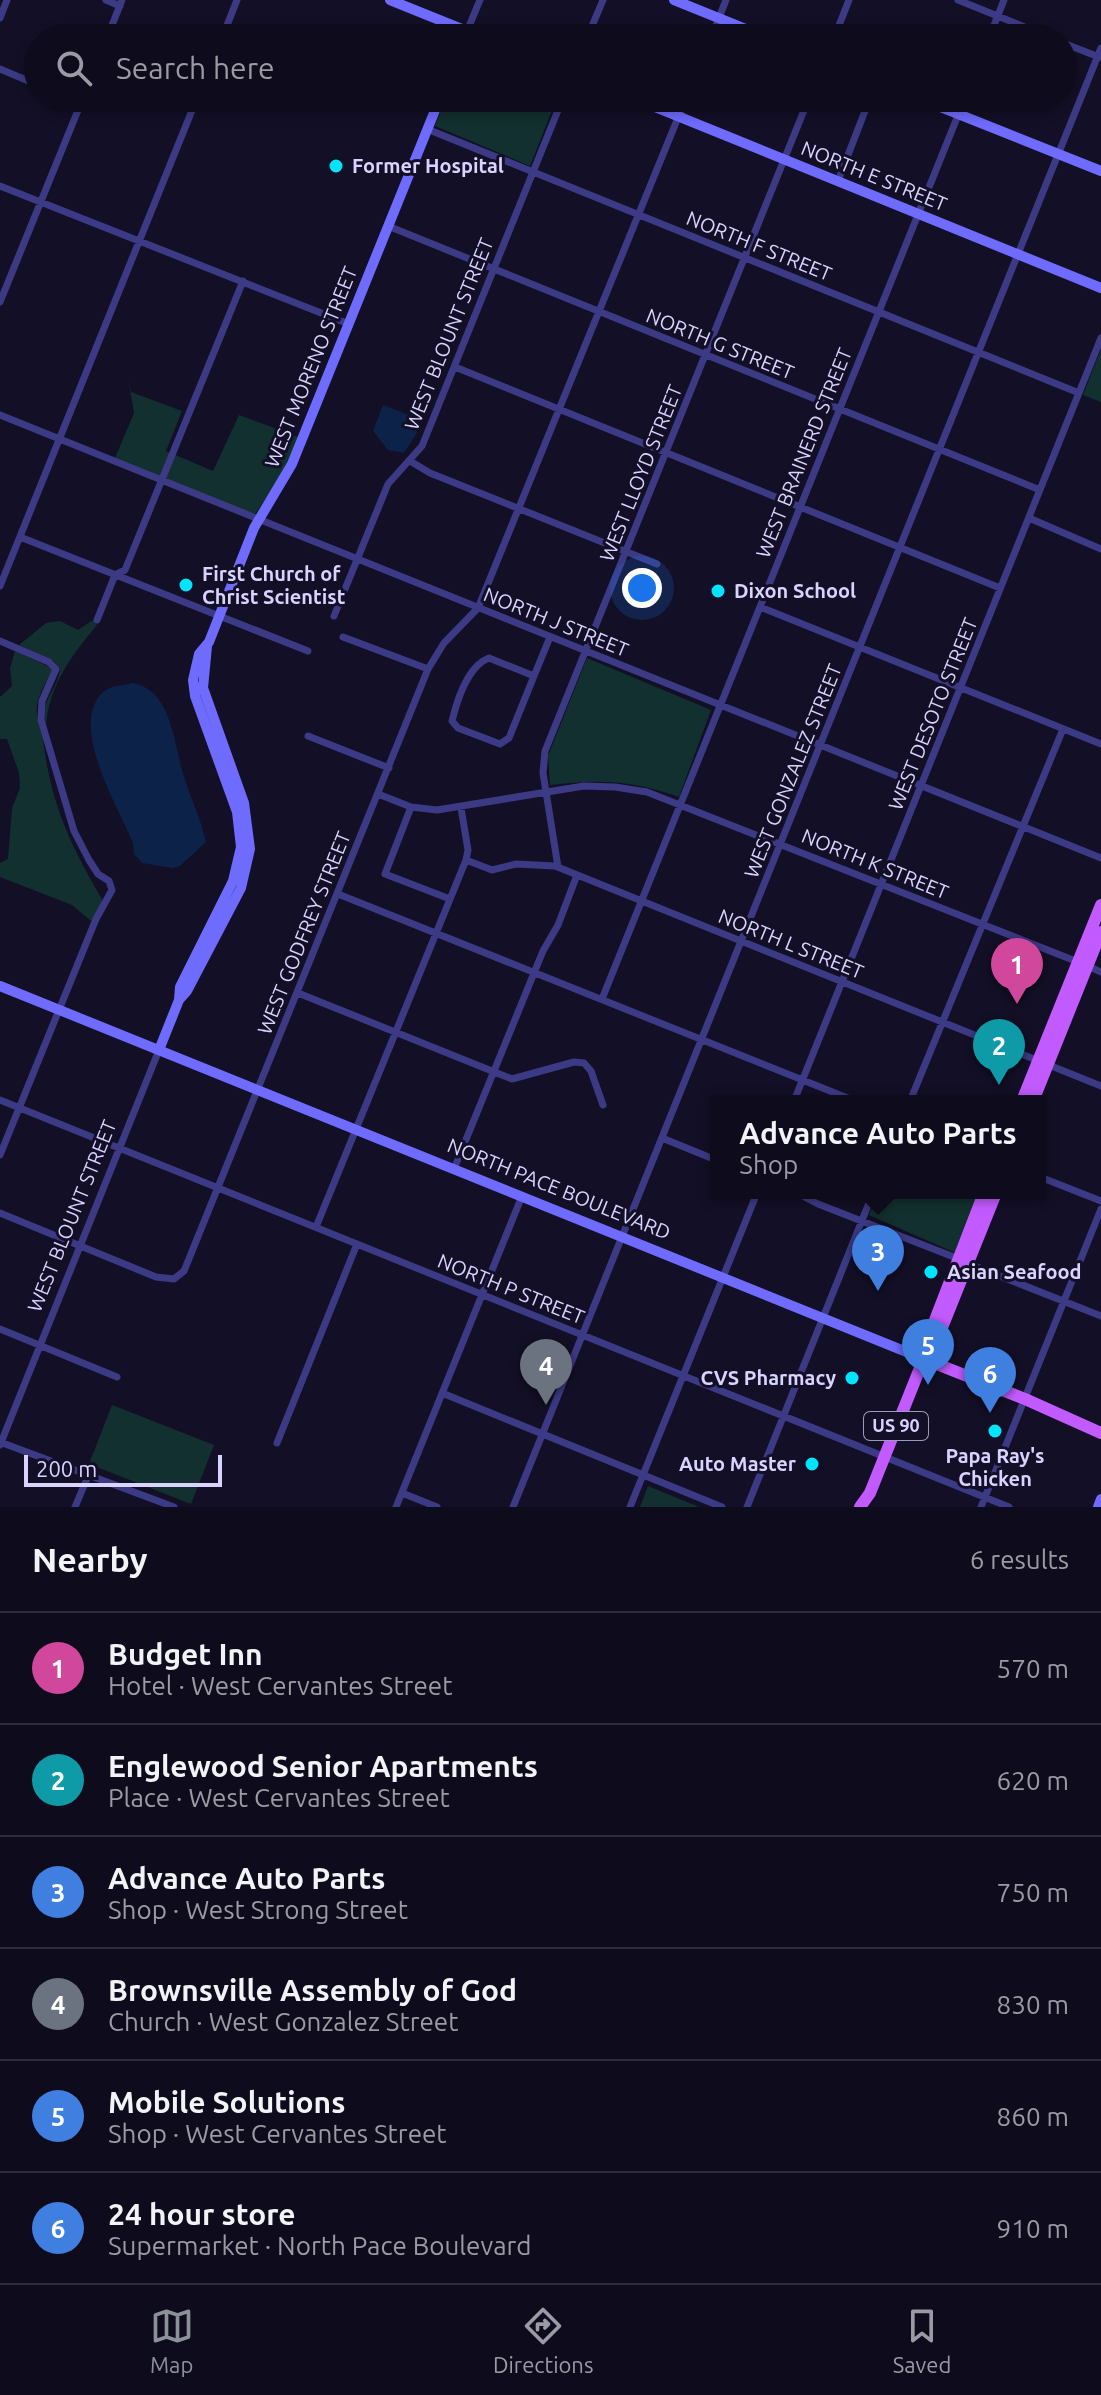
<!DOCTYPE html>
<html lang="en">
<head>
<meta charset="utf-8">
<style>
	body { margin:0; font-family:Ubuntu,sans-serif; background:#171425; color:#f1f3f6 }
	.scale { position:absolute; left:24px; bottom:20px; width:198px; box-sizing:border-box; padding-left:8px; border:4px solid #d9d4ff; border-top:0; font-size:22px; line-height:28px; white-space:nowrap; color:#d9d4ff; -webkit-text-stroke:6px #130f26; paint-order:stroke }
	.you { position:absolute; left:642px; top:588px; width:28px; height:28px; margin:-20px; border:6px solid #fff; border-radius:50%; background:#1a73e8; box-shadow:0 0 0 12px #1a73e833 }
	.badge { display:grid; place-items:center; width:52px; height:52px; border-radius:50%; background:#8c9099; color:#fff; font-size:26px; font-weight:700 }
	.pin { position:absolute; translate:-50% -66px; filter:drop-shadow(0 2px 4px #0008) }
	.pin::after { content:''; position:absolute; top:42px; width:28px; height:24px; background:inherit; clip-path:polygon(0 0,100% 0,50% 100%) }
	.popup { position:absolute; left:710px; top:1095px; width:336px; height:104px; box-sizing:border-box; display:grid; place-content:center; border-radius:0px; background:#0e0b1c; filter:drop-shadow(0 2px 6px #0005); font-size:26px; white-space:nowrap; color:#9b9ba3 }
	.popup b { font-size:30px; color:#f1f3f6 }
	.popup::after { content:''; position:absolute; left:50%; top:100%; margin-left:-16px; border:16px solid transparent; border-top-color:#0e0b1c }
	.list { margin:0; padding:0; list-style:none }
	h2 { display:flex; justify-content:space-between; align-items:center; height:104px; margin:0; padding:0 32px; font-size:34px }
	h2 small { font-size:26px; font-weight:400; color:#9b9ba3 }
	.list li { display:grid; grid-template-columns:52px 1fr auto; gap:24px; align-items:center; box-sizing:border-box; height:112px; padding:0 32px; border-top:2px solid #2e2b3b }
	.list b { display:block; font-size:30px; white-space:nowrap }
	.list p { margin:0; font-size:26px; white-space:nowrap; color:#9b9ba3 }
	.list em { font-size:26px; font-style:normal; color:#9b9ba3 }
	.icon { flex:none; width:44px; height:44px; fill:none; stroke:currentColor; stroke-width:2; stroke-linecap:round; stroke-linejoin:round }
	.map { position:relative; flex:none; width:1101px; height:1507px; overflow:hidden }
	.search { position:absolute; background:#0e0b1c; box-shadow:0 4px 12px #0003; left:24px; right:24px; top:24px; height:88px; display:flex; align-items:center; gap:20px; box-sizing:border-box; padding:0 28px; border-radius:44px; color:#9b9ba3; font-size:30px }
	.sheet { height:776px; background:#0e0b1c }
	nav { display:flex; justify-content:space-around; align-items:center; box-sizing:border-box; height:112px; border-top:2px solid #2e2b3b; background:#0e0b1c; font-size:22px; color:#9b9ba3 }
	nav a { display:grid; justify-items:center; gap:4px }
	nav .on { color:#8c9099 }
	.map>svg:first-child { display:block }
</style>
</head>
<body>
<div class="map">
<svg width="1101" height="1507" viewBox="0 0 1101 1507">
	<rect width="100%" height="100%" fill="#130f26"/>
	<!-- green -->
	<path fill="#12302f" d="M446,98H557L530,166L435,126Z
		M1101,349V402L1083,395Z
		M128,378L131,392L182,411L166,451L213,471L239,415L298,437L286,468L256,513L251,514L115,458L134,413Z
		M93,620L97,625C72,655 49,685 46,726C39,699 58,691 60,668L54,661L19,645L46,623L60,621L78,630Z
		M15,651L52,668V672C46,682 39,693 37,705C35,720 43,732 44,747C53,810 72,847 103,901L91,921L72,905L0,877V863L8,859L12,808L20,788L19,773L7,739H0V697L12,686L10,668Z
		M587,658L711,710L679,797C632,780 599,779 550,785L548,756Z
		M878,1193H981L958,1254L869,1215Z
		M112,1405L214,1445L191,1504L89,1464Z
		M648,1486L699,1507H640Z"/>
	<!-- water -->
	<path fill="#0c2248" d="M383,405L414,417L417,433L404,453L388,450L373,431Z
		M133,683C172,690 174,745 184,777C191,799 201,819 206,842L180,866L172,868L142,863L134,854L133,843C118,807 68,725 103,692C109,686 124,685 133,683Z"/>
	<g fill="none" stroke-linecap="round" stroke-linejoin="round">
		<!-- street -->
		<path stroke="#3d3a85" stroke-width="7" d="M106,0L120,6
			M958,0L1052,38
			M0,18L7,0
			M467,31L480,0
			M107,38L122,0
			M222,38L237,0
			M587,38L603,0
			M711,38L726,0
			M834,38L849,0
			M989,38L1004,0
			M1063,43L1099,57
			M0,69L38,85
			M68,98L81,103
			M427,129L1079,393
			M838,181L870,98
			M0,186L349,324
			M388,226L1040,490
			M0,302L83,98
			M455,367L1000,588
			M0,415L1101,858
			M410,461L430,473L657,564
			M1029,518L1101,549
			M20,537L308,651
			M0,586L197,98
			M760,607L1101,744
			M334,616L388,484L422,446L563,98
			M97,620L115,575L125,570L243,281
			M343,637L428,669
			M0,641L49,662L56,669L42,701L41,720L74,831L89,860L98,874L109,881L112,890L96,919L0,1155
			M489,658L534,676L509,738L500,744L458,728L452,721C457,700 468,666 489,658Z
			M534,676L550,637
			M308,736L389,768
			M378,794L411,807L437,810L584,786L615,787L647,792L1078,962
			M411,807L385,874L450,899
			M466,860L492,870L516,864L555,866L1101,1086
			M558,867L543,773L545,751L809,98
			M338,894L855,1101
			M1088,966L1101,972
			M298,993L512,1079L574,1062L584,1063L591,1071L603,1105
			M602,999L965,98
			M0,1100L1009,1507
			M794,1101L1101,338
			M910,1101L1063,729
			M662,1138L716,1160
			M454,1169L543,951L558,925L577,875
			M1040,1177L1101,1201
			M797,1193L818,1204L959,1259
			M0,1213L156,1277L174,1279L184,1271L428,669L444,643L478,608L686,98
			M316,1227L466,860L468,850L461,808
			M967,1263L1101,1316
			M0,1329L117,1377
			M442,1393L722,1507
			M0,1442L174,1507
			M277,1443L357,1244
			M0,1445L159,1050
			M402,1493L437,1507
			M75,1507L89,1474
			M396,1507L522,1196
			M513,1507L1101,48
			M630,1507L757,1193
			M747,1507L873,1193
			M981,1507L1101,1209"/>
		<!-- secondary -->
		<path stroke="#6f6bff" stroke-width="10" d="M390,0L484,38
			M674,0L768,38
			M633,98L1101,288
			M918,98L1101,171
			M0,986L924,1359
			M179,1000L187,991L241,888L250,849L244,803L203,688L207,646
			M159,1050L179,1000L180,987L233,881L241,847L237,812L195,696L193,680L199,654L209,642L254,528L292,464L440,98
			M1098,1507L1101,1499"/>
		<!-- primary -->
		<path stroke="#c25bff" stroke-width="12" d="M1022,1101L1101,905
			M1033,1101L1101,932
			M931,1346L935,1345L996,1193
			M924,1359L1025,1399L1101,1433
			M860,1507L870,1493L928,1348L927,1341L984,1193"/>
	</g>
	<!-- markers -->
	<g fill="#00e5ff" stroke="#130f26" stroke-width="3">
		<circle cx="336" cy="166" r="8"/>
		<circle cx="186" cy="585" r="8"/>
		<circle cx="718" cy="591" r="8"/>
		<circle cx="931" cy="1272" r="8"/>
		<circle cx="852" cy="1378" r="8"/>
		<circle cx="995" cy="1431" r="8"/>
		<circle cx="812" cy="1464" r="8"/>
	</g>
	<g text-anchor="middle" stroke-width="6" stroke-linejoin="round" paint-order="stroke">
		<!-- shield labels -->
		<rect fill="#130f26" stroke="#9e99be" stroke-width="2" x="864" y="1412" width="64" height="28" rx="6"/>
		<g font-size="18" font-weight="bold" fill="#d9d4ff">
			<text x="896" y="1432">US 90</text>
		</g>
		<!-- poi labels -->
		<g font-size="20" font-weight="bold" fill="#d9d4ff" stroke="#130f26" text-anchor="start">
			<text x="352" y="173">Former Hospital</text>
			<text x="202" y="581">First Church of<tspan x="202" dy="23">Christ Scientist</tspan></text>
			<text x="734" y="598">Dixon School</text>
			<text x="947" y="1279">Asian Seafood</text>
			<text x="836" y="1385" text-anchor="end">CVS Pharmacy</text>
			<text x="995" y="1463" text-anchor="middle">Papa Ray's<tspan x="995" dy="23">Chicken</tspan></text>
			<text x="796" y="1471" text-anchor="end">Auto Master</text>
		</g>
		<!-- street labels -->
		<g font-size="20" fill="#d9d4ff" stroke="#130f26">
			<text transform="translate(874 176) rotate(22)" y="7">NORTH E STREET</text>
			<text transform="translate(759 246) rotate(22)" y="7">NORTH F STREET</text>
			<text transform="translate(449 334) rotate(-68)" y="7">WEST BLOUNT STREET</text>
			<text transform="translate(720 344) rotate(22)" y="7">NORTH G STREET</text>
			<text transform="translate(311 367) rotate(-68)" y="7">WEST MORENO STREET</text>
			<text transform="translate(804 453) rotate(-68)" y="7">WEST BRAINERD STREET</text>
			<text transform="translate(641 473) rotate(-68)" y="7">WEST LLOYD STREET</text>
			<text transform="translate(556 622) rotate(22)" y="7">NORTH J STREET</text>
			<text transform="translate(933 714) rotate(-68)" y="7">WEST DESOTO STREET</text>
			<text transform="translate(793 771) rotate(-68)" y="7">WEST GONZALEZ STREET</text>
			<text transform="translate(875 864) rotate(22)" y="7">NORTH K STREET</text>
			<text transform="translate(304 933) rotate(-68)" y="7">WEST GODFREY STREET</text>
			<text transform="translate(791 944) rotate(22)" y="7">NORTH L STREET</text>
			<text transform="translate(559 1189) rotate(22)" y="7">NORTH PACE BOULEVARD</text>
			<text transform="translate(72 1216) rotate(-68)" y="7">WEST BLOUNT STREET</text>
			<text transform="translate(511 1289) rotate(22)" y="7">NORTH P STREET</text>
		</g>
	</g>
</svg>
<div class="scale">200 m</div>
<div class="you"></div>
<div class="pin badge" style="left:1017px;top:1004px;background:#d1479c">1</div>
<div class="pin badge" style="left:999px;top:1085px;background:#0f9aa8">2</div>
<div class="pin badge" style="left:878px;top:1291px;background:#3f7fe0">3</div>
<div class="popup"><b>Advance Auto Parts</b>Shop</div>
<div class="pin badge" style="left:546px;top:1405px;background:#6b7280">4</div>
<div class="pin badge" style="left:928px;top:1385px;background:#3f7fe0">5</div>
<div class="pin badge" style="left:990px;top:1413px;background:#3f7fe0">6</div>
<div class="search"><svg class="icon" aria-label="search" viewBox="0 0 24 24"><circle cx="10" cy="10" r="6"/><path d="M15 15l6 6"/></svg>Search here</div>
</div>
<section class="sheet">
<h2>Nearby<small>6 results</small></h2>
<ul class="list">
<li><span class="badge" style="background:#d1479c">1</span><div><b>Budget Inn</b><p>Hotel · West Cervantes Street</p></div><em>570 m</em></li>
<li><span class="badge" style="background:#0f9aa8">2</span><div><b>Englewood Senior Apartments</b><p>Place · West Cervantes Street</p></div><em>620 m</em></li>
<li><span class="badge" style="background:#3f7fe0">3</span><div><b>Advance Auto Parts</b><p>Shop · West Strong Street</p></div><em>750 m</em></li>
<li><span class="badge" style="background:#6b7280">4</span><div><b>Brownsville Assembly of God</b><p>Church · West Gonzalez Street</p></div><em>830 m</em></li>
<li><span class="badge" style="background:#3f7fe0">5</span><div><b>Mobile Solutions</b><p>Shop · West Cervantes Street</p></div><em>860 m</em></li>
<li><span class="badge" style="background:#3f7fe0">6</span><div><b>24 hour store</b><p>Supermarket · North Pace Boulevard</p></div><em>910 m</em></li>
</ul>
</section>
<nav>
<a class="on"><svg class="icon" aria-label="map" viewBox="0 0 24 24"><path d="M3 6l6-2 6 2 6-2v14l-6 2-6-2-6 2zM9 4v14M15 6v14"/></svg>Map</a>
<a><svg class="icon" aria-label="directions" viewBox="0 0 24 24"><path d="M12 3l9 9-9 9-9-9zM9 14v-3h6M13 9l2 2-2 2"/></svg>Directions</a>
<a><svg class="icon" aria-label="saved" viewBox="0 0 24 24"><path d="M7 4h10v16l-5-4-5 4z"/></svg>Saved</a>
</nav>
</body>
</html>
